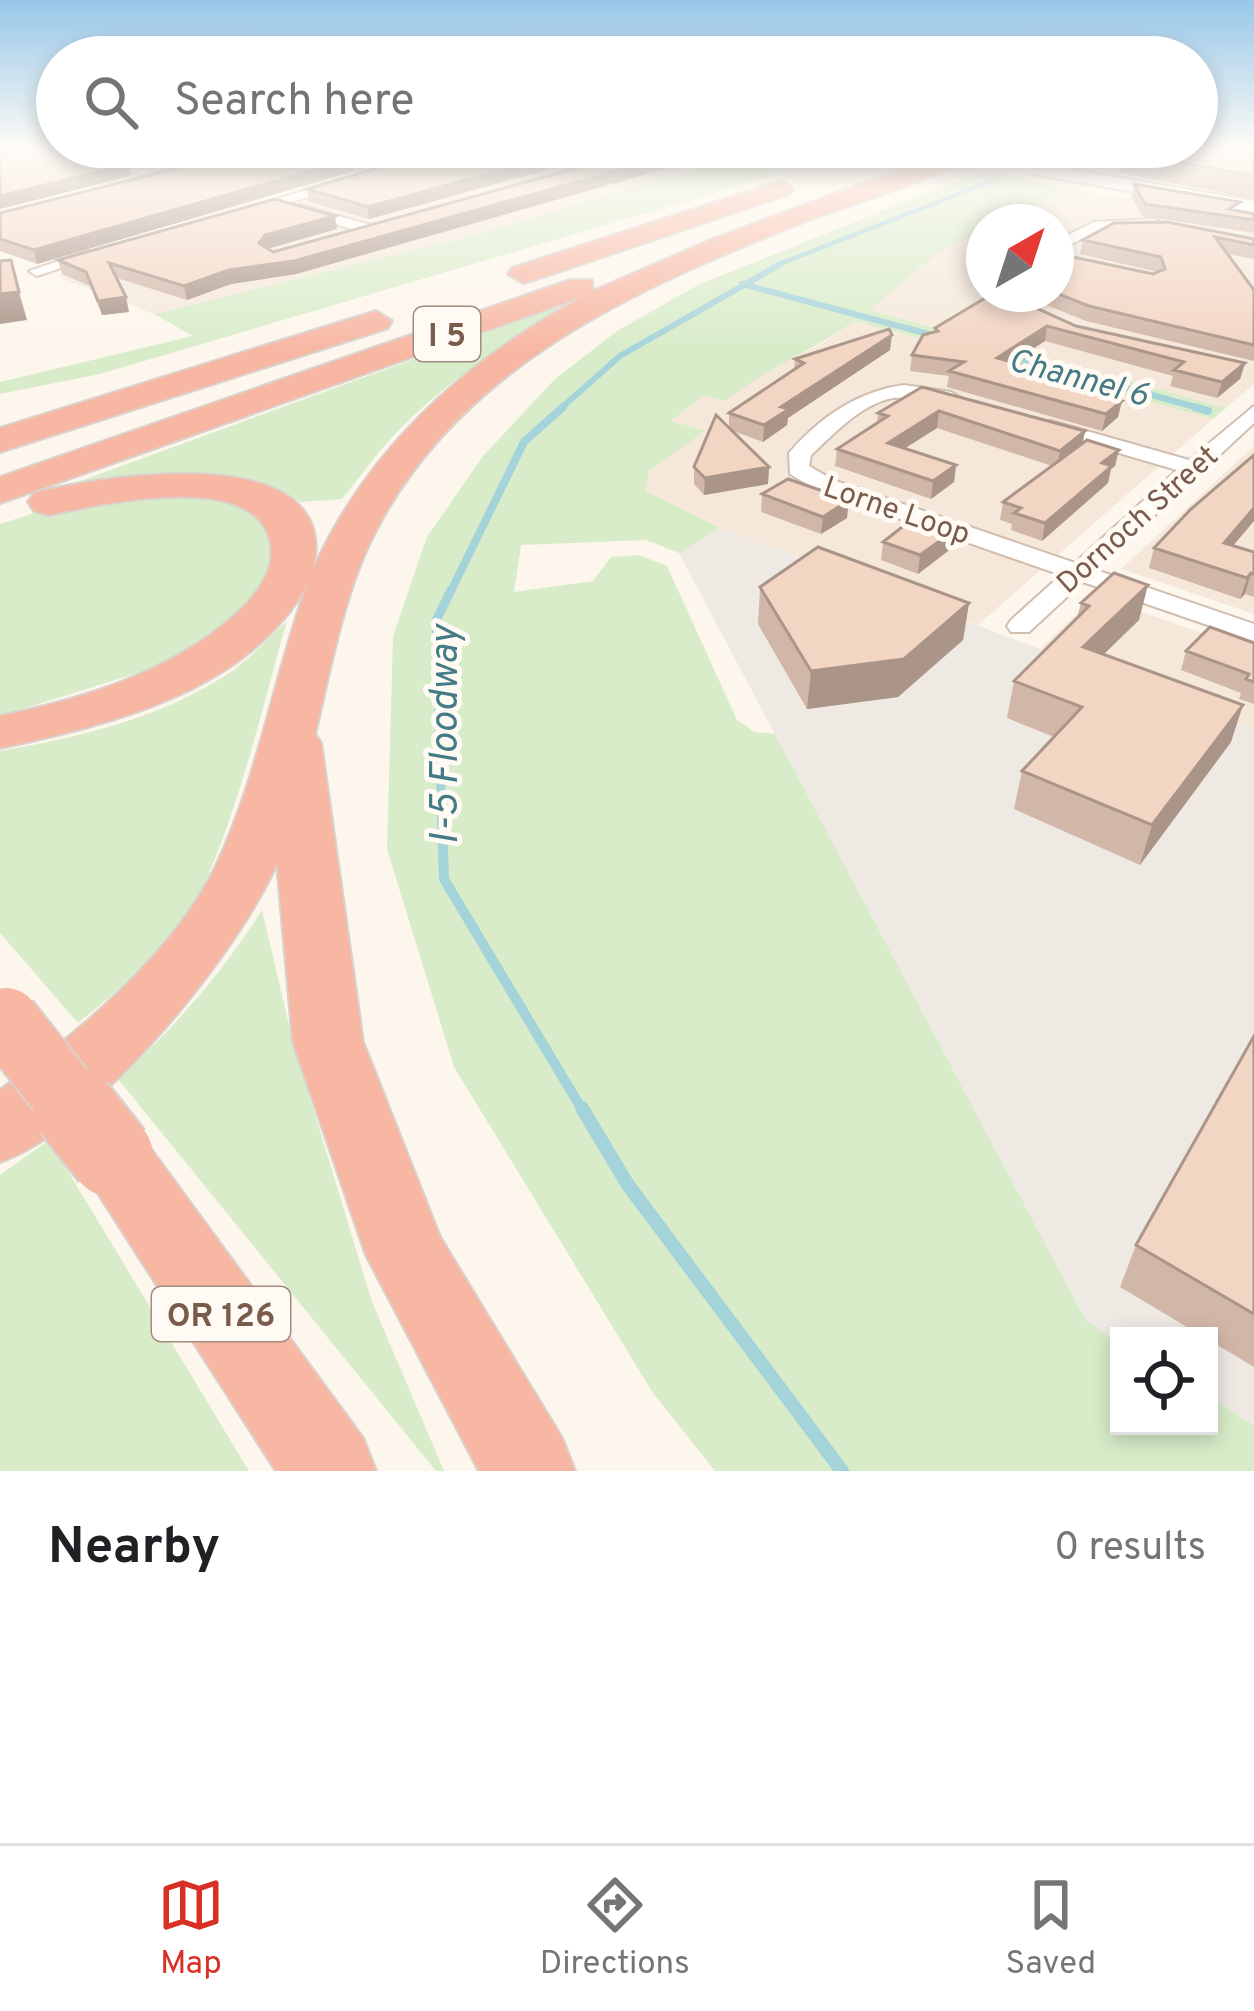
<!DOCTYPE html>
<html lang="en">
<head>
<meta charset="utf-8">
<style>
	body { margin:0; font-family:Overpass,sans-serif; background:#f6f6f6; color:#202124 }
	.controls { position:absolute; right:36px; bottom:36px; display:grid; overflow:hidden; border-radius:0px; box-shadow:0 6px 18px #0003 }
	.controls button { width:108px; height:108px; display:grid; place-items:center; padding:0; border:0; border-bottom:3px solid #e0e0e0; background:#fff; color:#202124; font:60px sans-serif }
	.compass { position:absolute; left:966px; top:204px; width:108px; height:108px; border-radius:50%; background:#fff; box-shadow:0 6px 18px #0003; rotate:39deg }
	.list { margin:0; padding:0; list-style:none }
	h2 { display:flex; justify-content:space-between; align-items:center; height:156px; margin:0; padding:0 48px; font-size:51px }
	h2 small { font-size:39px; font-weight:400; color:#757577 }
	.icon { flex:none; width:66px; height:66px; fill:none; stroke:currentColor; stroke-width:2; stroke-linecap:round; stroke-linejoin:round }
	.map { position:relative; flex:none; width:1254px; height:1471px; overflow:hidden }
	.search { position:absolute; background:#fff; box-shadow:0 6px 18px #0003; left:36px; right:36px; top:36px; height:132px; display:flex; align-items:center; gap:30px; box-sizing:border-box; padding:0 42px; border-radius:66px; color:#757577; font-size:45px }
	.sheet { height:372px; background:#fff }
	nav { display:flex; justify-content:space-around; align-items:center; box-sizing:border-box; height:168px; border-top:3px solid #e0e0e0; background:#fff; font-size:33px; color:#757577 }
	nav a { display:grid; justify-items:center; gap:6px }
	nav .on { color:#d93025 }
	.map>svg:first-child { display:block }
</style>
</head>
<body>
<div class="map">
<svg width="1254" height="1471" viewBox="0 0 1254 1471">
	<rect width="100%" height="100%" fill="#fdf6ec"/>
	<!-- residential -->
	<path fill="#f5e8da" d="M322,147H770L471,236L154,314L56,276L407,170Z
		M1070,189L1254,219V384L1226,408L868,310L938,253L984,231V294H1056V222H1002Z
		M855,321L1213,419L978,625L720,528L646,491L649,471L704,431L670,422L703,396L725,401L760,373L823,343Z
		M1254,446V614L1121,569Z
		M1095,596L1254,651V730L1040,649Z"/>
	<!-- industrial -->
	<path fill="#efe9e4" d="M720,528L1254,730V1425L1209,1397V1336H1119V1342L1086,1322L679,553Z"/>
	<!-- green -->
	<path fill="#d8ecc9" d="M770,147L860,150L100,374L0,394V382L193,336L154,314L471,236Z
		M982,171L1070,189L1002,222H984V231L938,253L869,310L1226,408L1213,419L855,321C812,351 765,369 725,401L703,396L671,421L705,431L649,471L646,491L720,528L679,553L646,540L521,545L514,592L593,581L611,557L639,555L667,566L737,720L755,732L775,734L1086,1321L1119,1342V1426H1209V1397L1254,1425V1471H715L653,1393L454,1067L387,849L393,636L427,537L483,456L555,379L617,331L698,285Z
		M595,293C528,330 464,367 409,420C384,443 363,473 342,499L301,502L264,483L212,475L156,473L75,483Z
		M163,490L228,497L271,526L272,581L210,640L138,673L0,716V524L47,509Z
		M287,621C263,703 225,873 174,935C146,968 111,996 78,1023L0,933V751C76,738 157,719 223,677C246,663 266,640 287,621Z
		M262,910L293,1042L372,1302L444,1471H436L118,1079C175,1027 221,975 262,910Z
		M49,1140L249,1471H0V1175Z"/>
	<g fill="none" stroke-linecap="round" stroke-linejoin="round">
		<!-- stream-far5 -->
		<path stroke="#a5d3da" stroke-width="4.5" d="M777,265L997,179"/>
		<!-- stream-far4 -->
		<path stroke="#a5d3da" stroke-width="6" d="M742,284L936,336
			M1011,356L1206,410
			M559,410L620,356L784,262"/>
		<!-- stream-far3 -->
		<path stroke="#a5d3da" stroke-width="8" d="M1195,407L1208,411
			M450,593L524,442L563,407"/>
		<!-- stream-far2 -->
		<path stroke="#a5d3da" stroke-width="9" d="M442,823L436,621L451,590"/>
		<!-- stream-far1 -->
		<path stroke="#a5d3da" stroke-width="10" d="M442,820L444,879L583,1111"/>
		<!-- stream -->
		<path stroke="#a5d3da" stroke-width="14" d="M582,1108L628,1185L842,1471"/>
		<!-- minor casing -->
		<g stroke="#d1beb0" stroke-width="4">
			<path id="minor" d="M48,147H69L172,177L165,181Z
				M290,147H312L394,171L387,175Z
				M343,179L348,186L244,215L237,211Z
				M300,205L374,226L377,229L369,234L295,212Z
				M1153,219L1158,221V227L1097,231L1056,252V241L1094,222Z
				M88,251L102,254L37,276L29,271Z
				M904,385L951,392L961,398C944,411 911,393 888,399C858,407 833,435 811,455L809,466L833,480L1075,563L1177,470L1037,429V421H1051L1189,460L1254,406V423L1096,570L1254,624V641L1083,582L1029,632H1011L1007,626L1011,620L1061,575L817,490L790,474L789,453C819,418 858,391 904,385Z"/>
		</g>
		<!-- secondary casing -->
		<g stroke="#d6c0b0" stroke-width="4">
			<path id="secondary" d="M1023,161L1254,201V213L1016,171L1013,167Z"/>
		</g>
		<!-- motorway casing -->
		<g stroke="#dad1cd" stroke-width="4">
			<path id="motorway" d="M960,147H995C976,164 850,205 817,217C638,287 444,369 363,558C340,614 329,675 315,734L321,743L363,1042L440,1237L562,1438L575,1471H479L366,1255L293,1042L277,863C238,954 94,1130 0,1162V1090C79,1032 172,956 216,866C258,777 274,677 307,585C248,692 110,724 0,748V716C82,699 169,673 234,616C253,599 275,573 271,546C261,467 101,504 49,515L34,511L28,502L34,493C101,476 344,436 313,570C368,447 468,359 584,296L0,503V477L570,280H592L593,291L713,239Z
				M781,181L794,189L790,194L534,280L523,283L508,274L512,268Z
				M376,311L392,321L388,328L0,452V428Z
				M112,1124L139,1133L363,1438L376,1471H276L74,1156L85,1133Z"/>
		</g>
		<!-- minor -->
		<use href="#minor" fill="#fff" fill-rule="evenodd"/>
		<!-- secondary -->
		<use href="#secondary" fill="#fff" fill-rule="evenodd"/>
		<!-- motorway -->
		<use href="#motorway" fill="#f7b7a3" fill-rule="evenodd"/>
		<!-- secondary-bridge casing -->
		<g stroke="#d6c0b0" stroke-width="22" stroke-linecap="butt">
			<path id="secondary-bridge" d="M918,147L1023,167"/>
		</g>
		<!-- motorway-bridge-far1 casing -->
		<g stroke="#dad1cd" stroke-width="70" stroke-linecap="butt">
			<path id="motorway-bridge-far1" d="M6,1021L77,1111"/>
		</g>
		<!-- motorway-bridge casing -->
		<g stroke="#dad1cd" stroke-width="87" stroke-linecap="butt">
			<path id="motorway-bridge" d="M74,1108L112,1156"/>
		</g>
		<!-- secondary-bridge -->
		<use href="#secondary-bridge" stroke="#fff" stroke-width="21"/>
		<!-- motorway-bridge-far1 -->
		<use href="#motorway-bridge-far1" stroke="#f7b7a3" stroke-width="66"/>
		<!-- motorway-bridge -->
		<use href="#motorway-bridge" stroke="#f7b7a3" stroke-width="82"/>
	</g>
	<!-- wall -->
	<path fill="#d1b7a8" d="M85,147H244L159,169Z
		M323,147H616L604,154L369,219L309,202L307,189L429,153L393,161Z
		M1254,147V199L1119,173L1124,152Z
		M717,150V154L296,274L231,284L187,300L117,278L129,312L102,315L90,286L62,274L58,260L337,229L268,248L273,252L617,157Z
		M353,159L354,171L37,264L0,251V213Z
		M1134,184L1254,214V233L1142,216L1131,196Z
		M1167,222L1254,239V259L1227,254L1254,290V361L1086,321L1029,298V294H1056L1158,272L1080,254L1083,240Z
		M1076,326L1245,363L1240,379L1217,398L1170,386L1173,376L1045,341L1012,362L1073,379L1072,382L1106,397L1118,417L1102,431L947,387L949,376L910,371L912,355L934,332L935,328Z
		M890,350L788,418L787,425L763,442L733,431L769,467L768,484L704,495L694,484V467L729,427V413L794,370L795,359Z
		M922,387L1085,431L1082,443L1115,466L1111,469L1108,483L1042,541L1011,530L1012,524L1000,520L1003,502L1052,466L937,428L904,449L956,465L954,482L931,499L835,466L837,449L877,423L878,413Z
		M1254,455V521L1233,546L1254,552V597L1245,594L1240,599L1149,568L1154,548Z
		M762,494L847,518L821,534L761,512Z
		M883,542L948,551L918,574L881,560Z
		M760,587L969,603L963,640L898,697L807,709L758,624Z
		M1081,603L1139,620L1104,654L1231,742L1140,865L1014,809L1022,771L1054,737L1007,718L1014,681L1077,618Z
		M1254,643V704L1239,699L1241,693L1181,670L1186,651Z
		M1254,1036V1367L1209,1340V1336H1202L1120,1287L1136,1245Z"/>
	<!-- shaded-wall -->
	<path fill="#aa9588" d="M196,147H244L159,169L157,157Z
		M401,147H458L393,161L392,149Z
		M586,147H616L604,154L369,219L368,207Z
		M702,147H748L717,150V154L296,274L231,284L187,300L184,286L229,270Z
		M353,159L354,171L37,264L34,250Z
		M129,164L131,176L0,209V196Z
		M335,216L337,229L267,249L259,243L265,235Z
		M19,292L27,320L0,324V294Z
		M126,297L129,312L102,315L98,301Z
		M1047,326L1045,341L995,373L997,358Z
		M892,335L890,350L788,418L787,425L763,442L764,425L781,407Z
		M1245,363L1240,379L1217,398L1222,382Z
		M1122,401L1118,417L1102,431L1106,414Z
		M939,411L937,428L886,460L888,443Z
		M1085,431L1082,447L1057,468L1060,451Z
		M1119,450L1115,466L1111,469L1108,483L1042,541L1045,523L1102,463Z
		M956,465L954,482L931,499L933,481Z
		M769,467L768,484L704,495L705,478Z
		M849,500L847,518L821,534L823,517Z
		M1254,508V521L1218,563L1224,543Z
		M951,533L948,551L918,574L920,555Z
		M1251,573L1245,594L1240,599L1247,578Z
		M1148,585L1139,620L1074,683L1083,647Z
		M969,603L963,640L898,697L807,709L811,671Z
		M1243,705L1231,742L1140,865L1152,825Z"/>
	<!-- building -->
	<path fill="#f3d5c3" stroke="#aa9588" stroke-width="3" d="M0,147H70L129,164L0,196Z
		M123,147H196L157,157Z
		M260,147H312L353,159L34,250L0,239V213Z
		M449,147H586L368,207L307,189Z
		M632,147H702L294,261L229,270L184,286L109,263L126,297L98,301L86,272L58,260L275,199L335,216L265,235L259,243L273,252L617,157Z
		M1133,147H1254V176L1124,152Z
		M1134,184L1240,202L1229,209L1254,214V220L1145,204Z
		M1167,222L1254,239V245L1215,237L1254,290V345L1089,306L1056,293V256L1059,254L1153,274L1165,269L1161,257L1083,240L1114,223Z
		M11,260L19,292L0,294V261Z
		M992,294H1005L1076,326L1245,363L1222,382L1174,370L1184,362L1047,326L997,358L1073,379L1069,381L1108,391L1102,396L1122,401L1106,414L949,371L964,362L912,355L923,335L938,331L935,328Z
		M889,329L892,335L781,407L789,409L764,425L729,413L804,363L795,359Z
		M922,387L1085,431L1060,451L939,411L888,443L956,465L933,481L837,449L888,416L878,413Z
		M716,415L769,467L705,478L694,467Z
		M1087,440L1119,450L1102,463L1112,466L1045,523L1014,513L1021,508L1003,502Z
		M1254,455V508L1224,543L1254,552V574L1251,573L1247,578L1154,548L1191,509Z
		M788,479L849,500L823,517L762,494Z
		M911,520L951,533L920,555L883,542Z
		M818,547L969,603L904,659L811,671L760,587Z
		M1114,573L1148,585L1083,647L1243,705L1152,825L1022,771L1082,707L1014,681L1089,606L1081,603Z
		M1210,627L1254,643V682L1246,679L1249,674L1186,651Z
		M1254,1036V1314L1136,1245Z"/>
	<!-- sky -->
	<linearGradient id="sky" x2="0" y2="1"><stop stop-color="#97c7e8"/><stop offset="0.42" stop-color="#fefbf6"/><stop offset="1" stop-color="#fefbf6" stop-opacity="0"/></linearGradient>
	<rect width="1254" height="353" fill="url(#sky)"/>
	<g text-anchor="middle" stroke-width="10" stroke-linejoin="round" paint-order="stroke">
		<!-- far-street labels -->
		<g font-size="30" fill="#7a5c4d" stroke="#fffaf3">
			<text transform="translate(897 510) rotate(19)" y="10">Lorne Loop</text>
			<text transform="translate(1137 519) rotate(-42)" y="10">Dornoch Street</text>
		</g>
		<!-- shield labels -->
		<g fill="#fffaf3" stroke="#a28b7f" stroke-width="3">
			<rect x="414" y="307" width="66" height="54" rx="9"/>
			<rect x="152" y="1287" width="138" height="54" rx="9"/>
		</g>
		<g font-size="33" font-weight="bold" fill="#7a5c4d">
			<text x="447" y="346">I 5</text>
			<text x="221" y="1326">OR 126</text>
		</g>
		<!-- far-water labels -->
		<g font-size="33" font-style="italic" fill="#437c86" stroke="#fffaf3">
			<text transform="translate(1079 376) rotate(15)" y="12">Channel 6</text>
		</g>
		<!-- water labels -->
		<g font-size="39" font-style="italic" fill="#437c86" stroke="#fffaf3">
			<text transform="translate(443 735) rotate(-90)" y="14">I-5 Floodway</text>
		</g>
	</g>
</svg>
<div class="controls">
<button><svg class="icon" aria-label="locate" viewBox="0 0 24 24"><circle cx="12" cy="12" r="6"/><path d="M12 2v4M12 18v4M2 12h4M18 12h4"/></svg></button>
</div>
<svg class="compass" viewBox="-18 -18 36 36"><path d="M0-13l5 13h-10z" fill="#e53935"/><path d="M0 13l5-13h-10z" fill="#757577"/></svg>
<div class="search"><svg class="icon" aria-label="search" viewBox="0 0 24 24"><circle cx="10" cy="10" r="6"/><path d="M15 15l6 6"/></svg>Search here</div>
</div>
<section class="sheet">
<h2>Nearby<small>0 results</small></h2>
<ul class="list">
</ul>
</section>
<nav>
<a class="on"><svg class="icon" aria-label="map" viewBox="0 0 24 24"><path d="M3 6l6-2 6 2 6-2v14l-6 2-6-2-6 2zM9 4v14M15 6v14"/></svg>Map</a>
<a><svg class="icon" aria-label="directions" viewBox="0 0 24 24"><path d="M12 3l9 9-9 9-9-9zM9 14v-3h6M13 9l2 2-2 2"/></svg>Directions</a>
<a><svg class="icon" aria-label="saved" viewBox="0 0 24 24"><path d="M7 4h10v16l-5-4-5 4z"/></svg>Saved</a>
</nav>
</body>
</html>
